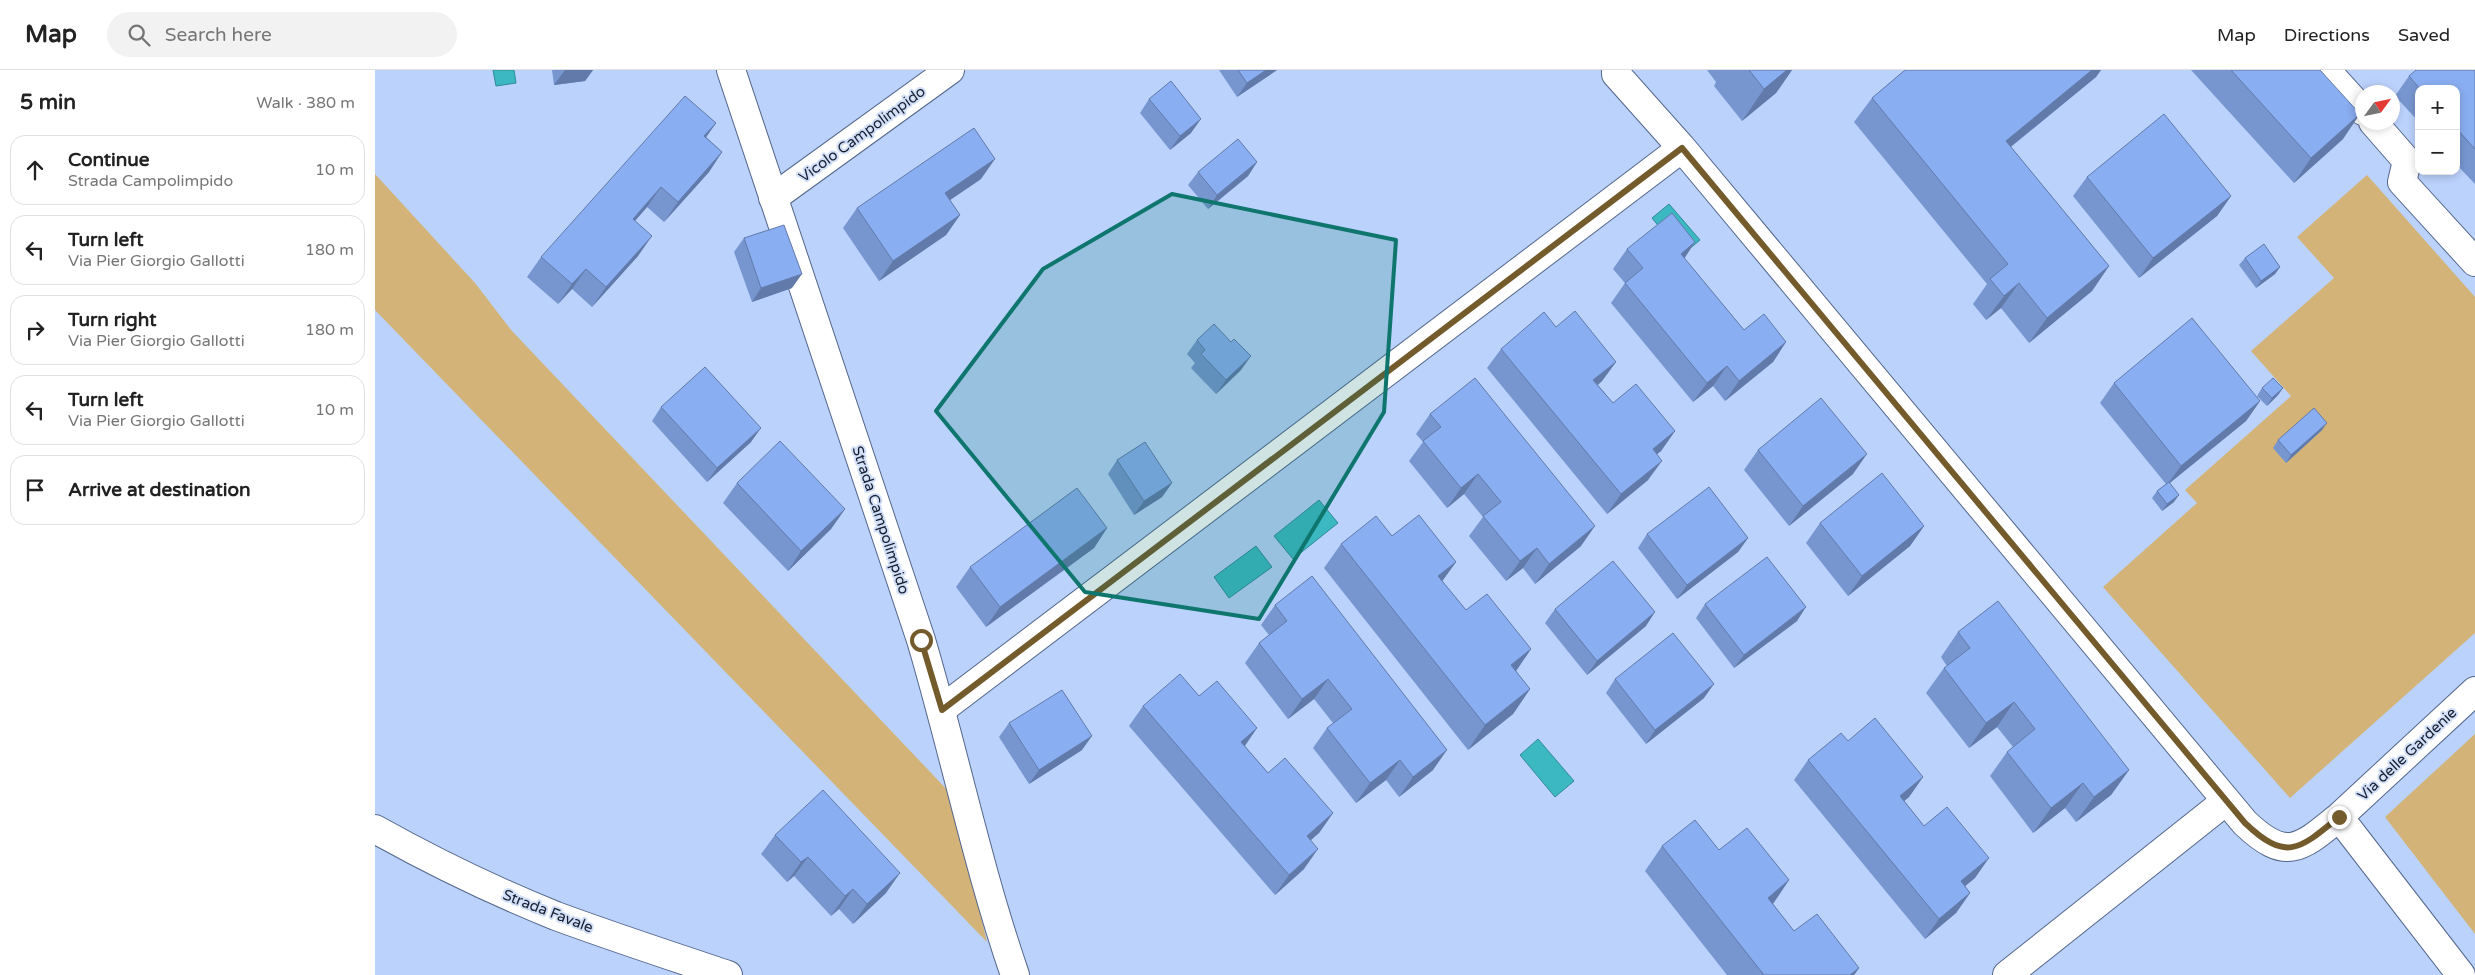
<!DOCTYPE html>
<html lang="en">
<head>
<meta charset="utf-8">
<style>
	body { margin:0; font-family:"Varela Round",sans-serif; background:#f2f2f2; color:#222 }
	.controls { position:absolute; right:15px; top:15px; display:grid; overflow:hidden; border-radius:10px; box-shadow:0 2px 8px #0003 }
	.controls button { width:45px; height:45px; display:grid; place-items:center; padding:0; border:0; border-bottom:1px solid #e0e0e0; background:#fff; color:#222; font:25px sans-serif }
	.compass { position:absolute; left:1980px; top:15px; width:45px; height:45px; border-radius:50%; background:#fff; box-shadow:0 2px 8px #0003; rotate:57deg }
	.stop { position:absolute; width:15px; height:15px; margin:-11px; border:4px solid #735b2b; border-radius:50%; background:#fff }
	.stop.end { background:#735b2b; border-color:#fff; box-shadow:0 1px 5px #0008 }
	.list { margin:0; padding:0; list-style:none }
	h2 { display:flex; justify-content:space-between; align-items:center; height:65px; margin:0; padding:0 20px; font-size:21px }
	h2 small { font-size:16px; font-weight:400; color:#767676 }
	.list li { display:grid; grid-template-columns:32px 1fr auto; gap:15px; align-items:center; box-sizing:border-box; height:70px; margin:0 10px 10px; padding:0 10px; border:1px solid #e0e0e0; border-radius:15px }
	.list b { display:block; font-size:19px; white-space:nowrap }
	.list p { margin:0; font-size:16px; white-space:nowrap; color:#767676 }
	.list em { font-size:16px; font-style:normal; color:#767676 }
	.icon { flex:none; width:28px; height:28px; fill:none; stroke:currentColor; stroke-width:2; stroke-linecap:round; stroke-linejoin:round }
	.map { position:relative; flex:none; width:2100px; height:905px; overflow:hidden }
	header { display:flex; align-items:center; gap:30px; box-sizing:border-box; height:70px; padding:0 25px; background:#fff; border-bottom:1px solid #e0e0e0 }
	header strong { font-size:24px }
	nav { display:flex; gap:28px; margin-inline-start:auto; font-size:18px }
	.search { width:350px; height:45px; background:#f2f2f2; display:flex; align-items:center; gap:12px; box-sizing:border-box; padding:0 18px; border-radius:28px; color:#767676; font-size:19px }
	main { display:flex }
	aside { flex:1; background:#fff }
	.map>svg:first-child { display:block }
</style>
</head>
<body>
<header>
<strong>Map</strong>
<div class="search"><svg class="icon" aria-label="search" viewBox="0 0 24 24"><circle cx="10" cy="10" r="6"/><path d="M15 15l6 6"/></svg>Search here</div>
<nav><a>Map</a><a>Directions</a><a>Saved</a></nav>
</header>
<main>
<aside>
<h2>5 min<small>Walk · 380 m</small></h2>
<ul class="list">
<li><svg class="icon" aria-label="ahead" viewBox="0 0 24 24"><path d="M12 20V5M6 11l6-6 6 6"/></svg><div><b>Continue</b><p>Strada Campolimpido</p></div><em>10 m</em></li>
<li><svg class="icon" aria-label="left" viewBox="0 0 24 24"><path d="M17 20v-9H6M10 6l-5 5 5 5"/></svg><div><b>Turn left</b><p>Via Pier Giorgio Gallotti</p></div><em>180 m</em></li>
<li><svg class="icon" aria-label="right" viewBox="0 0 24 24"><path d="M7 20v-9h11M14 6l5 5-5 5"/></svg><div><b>Turn right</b><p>Via Pier Giorgio Gallotti</p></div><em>180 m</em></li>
<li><svg class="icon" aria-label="left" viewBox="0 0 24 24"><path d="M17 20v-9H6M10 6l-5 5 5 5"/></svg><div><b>Turn left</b><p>Via Pier Giorgio Gallotti</p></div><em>10 m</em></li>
<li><svg class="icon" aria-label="arrive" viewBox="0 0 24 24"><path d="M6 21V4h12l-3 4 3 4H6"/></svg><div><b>Arrive at destination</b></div></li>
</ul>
</aside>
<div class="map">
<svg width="2100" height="905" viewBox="0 0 2100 905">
	<rect width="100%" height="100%" fill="#bbd2fc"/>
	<!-- green -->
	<path fill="#d3b377" d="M0,104L100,213L137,261L577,725L612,872L0,240Z
		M1992,105L2100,227V563L1915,728L1728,517L1822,433L1810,420L1916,326L1876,281L1959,208L1922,167Z
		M2100,664V864L2010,747Z"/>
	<!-- water -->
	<path fill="#3bb8c2" stroke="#308a96" d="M118,0H139L141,13L121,16Z
		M1294,134L1325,170L1307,185L1277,148Z
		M944,430L963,453L918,489L899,466Z
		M881,476L897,497L854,528L839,507Z
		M1163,669L1199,711L1180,727L1145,685Z"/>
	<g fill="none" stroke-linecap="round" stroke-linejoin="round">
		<!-- street casing -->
		<g stroke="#53668b" stroke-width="30">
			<path id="street" d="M1241,0V4L1307,78
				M1951,0L1988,41
				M1998,52L2032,91L2027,112L2100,192
				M398,128L575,0
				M567,639L1307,78L1870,753C1911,792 1925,779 1964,747L2086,905
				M1964,747L2100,621
				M0,759C59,792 119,821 181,846C238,867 296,886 353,905
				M1632,905L1851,731"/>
		</g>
		<!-- secondary casing -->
		<g stroke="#53668b" stroke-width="30">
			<path id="secondary" d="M356,0L546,570C579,681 602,795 640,905"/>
		</g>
		<!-- street -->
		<use href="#street" stroke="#fff" stroke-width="28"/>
		<!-- secondary -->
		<use href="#secondary" stroke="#fff" stroke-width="28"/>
	</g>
	<!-- wall -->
	<path fill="#7796d0" d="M177,0H218L210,11L179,15Z
		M844,0H902L862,27Z
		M1332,0H1417L1401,23L1367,51L1339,16L1341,12Z
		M1530,0H1726L1721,7L1636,77L1734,196L1717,221L1654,273L1626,238L1611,250L1598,234L1612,214L1479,52L1497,28Z
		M1816,0H1945L1968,69L1919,113Z
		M2100,0V114L2081,94V19H2044V52L2020,26L2034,6Z
		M774,29L816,63L795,80L765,43Z
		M341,53L331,67L347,82L334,102L289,152L272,137L260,151L263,186L217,237L197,219L183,234L152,207L166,187Z
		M882,92L873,106L833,139L813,115L823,102Z
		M1712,107L1856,126L1842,146L1764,208L1698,126Z
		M606,109L575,130L585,145L571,165L504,211L468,158L482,138Z
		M369,168L417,218L377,232L359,182Z
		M1320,172L1309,188L1369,260L1411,272L1398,292L1350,331L1338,316L1318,332L1236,233L1250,213L1238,199L1252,179Z
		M1870,188L1905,197L1900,204L1881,218L1864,195Z
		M1181,257L1241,292L1227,311L1223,315L1238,333L1300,361L1286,381L1282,384L1273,410L1232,444L1112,298L1126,279Z
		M822,270L866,300L841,324L816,298L820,293L812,284Z
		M1739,313L1885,331L1871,351L1795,413L1799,432L1787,441L1777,428L1782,421L1791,414L1725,333Z
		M1887,318H1908L1903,325L1892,336L1882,326Z
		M286,337L376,372L332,412L277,351Z
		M1055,344L1206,476L1160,514L1148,498L1131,511L1094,466L1108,447L1089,424L1072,438L1034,391L1048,372L1041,364Z
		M1947,360L1911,393L1898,378L1903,370Z
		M1383,380L1478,404L1414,456L1369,400Z
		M742,390L797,413L787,427L759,445L733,404Z
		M362,413L470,439L456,459L413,501L348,433Z
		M1445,453L1549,456L1535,476L1473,526L1431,473Z
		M732,458L719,478L611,557L581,517L595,497Z
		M1272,464L1373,468L1363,482L1302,529L1263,478Z
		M1017,466L1081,492L1067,511L1091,540L1156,579L1141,601L1155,619L1138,644L1093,680L949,498L966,474Z
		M1330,534L1422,551L1359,598L1321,548Z
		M900,535L1058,700L1024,727L1011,710L981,733L938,678L952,658L958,653L939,629L913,649L870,593L884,573L894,565L886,555Z
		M1180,539L1271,556L1212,605L1170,553Z
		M1583,562L1754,700L1736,725L1701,752L1690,738L1658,763L1615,706L1632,682L1638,677L1622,657L1594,678L1551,623L1569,598L1572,596L1566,587Z
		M1240,609L1329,628L1271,674L1231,623Z
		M824,626L882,658L870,676L893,703L958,743L944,763L935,770L929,799L900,825L754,656L768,636Z
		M634,653L707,680L654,714L624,667Z
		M1473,671L1548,707L1534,727L1529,731L1549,756L1600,808L1590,816L1595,823L1581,843L1550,869L1419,710L1433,690Z
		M400,765L511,823L478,854L464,839L456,846L419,806L412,812L386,784Z
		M1287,776L1344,780L1414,810L1398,834L1419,861L1484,898L1479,905H1352L1270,801Z"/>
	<!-- shaded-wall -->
	<path fill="#617aa9" d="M190,0H218L210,11L179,15Z
		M891,0H902L862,27L872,13Z
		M1405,0H1417L1401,23L1367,51L1389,19Z
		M1717,0H1726L1721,7L1613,95L1631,71Z
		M1985,44L1968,69L1919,113L1936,88Z
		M826,49L816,63L795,80L805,66Z
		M341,53L327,73L329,66Z
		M347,82L334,102L289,152L303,132Z
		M620,89L606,109L556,143L570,123Z
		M882,92L873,106L833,139L842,125Z
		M286,117L272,137L244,169L258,149Z
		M1856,126L1842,146L1764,208L1778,188Z
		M585,145L571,165L504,211L518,191Z
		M277,166L263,186L217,237L231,217Z
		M1320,172L1307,192L1306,184Z
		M1734,196L1717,221L1654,273L1672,248Z
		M1905,197L1900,204L1881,218L1886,211Z
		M211,199L197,219L183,234L197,214Z
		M427,204L417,218L377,232L386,218Z
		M1644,213L1626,238L1611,250L1629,226Z
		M1411,272L1398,292L1350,331L1364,311Z
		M876,286L866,300L841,324L851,310Z
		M1241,292L1227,311L1204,330L1218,310Z
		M1352,296L1338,316L1318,332L1332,313Z
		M1908,318L1903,325L1892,336L1897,328Z
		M1885,331L1871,351L1792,415L1806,396Z
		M1952,353L1947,360L1911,393L1916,385Z
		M386,358L376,372L332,412L342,398Z
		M1300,361L1286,381L1264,399L1278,379Z
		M1492,384L1478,404L1414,456L1428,436Z
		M1287,391L1273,410L1232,444L1246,424Z
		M1103,404L1089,424L1072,438L1086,418Z
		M797,413L787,427L759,445L769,431Z
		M1804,425L1799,432L1787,441L1792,434Z
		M470,439L456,459L413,501L426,481Z
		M1220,456L1206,476L1160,514L1174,494Z
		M1549,456L1535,476L1473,526L1487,506Z
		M732,458L719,478L611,557L625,537Z
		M1373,468L1363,482L1302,529L1312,515Z
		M1162,478L1148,498L1131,511L1145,491Z
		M1081,492L1063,517V506Z
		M1431,537L1422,551L1359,598L1369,585Z
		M1280,542L1271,556L1212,605L1222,591Z
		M1156,579L1139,604L1136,595Z
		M953,609L939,629L913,649L927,629Z
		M1339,614L1329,628L1271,674L1280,660Z
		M1155,619L1138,644L1093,680L1110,655Z
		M1639,632L1622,657L1594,678L1611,653Z
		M882,658L868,678L866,672Z
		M717,666L707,680L654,714L664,700Z
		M1072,680L1058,700L1024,727L1038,707Z
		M1025,690L1011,710L981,733L995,713Z
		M1754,700L1736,725L1701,752L1719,727Z
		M1548,707L1534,727L1511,746L1525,726Z
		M1708,713L1690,738L1658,763L1676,738Z
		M958,743L944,763L918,786L932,766Z
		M943,779L929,799L900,825L914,805Z
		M433,787L419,806L412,812L426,792Z
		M1614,788L1600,808L1572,831L1586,811Z
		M525,803L511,823L478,854L492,834Z
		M1414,810L1397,835L1393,828Z
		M478,819L464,839L456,846L470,826Z
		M1595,823L1581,843L1550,869L1564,849Z
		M1484,898L1479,905H1475Z"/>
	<!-- building -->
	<path fill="#8aaef2" stroke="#617aa9" d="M863,0H891L872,13Z
		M1374,0H1412L1389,19Z
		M1530,0H1717L1631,71L1734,196L1672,248L1644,213L1629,226L1615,209L1633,194L1497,28Z
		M1856,0H1945L1985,44L1936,88Z
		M2041,0H2100V79L2081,58V19H2045L2034,6Z
		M796,11L826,49L805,66L774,29Z
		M310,26L341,53L329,66L347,82L303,132L286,117L258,149L277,166L231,217L211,199L197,214L166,187Z
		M1789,44L1856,126L1778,188L1712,107Z
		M599,58L620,89L570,123L585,145L518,191L482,138Z
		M863,69L882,92L842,125L823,102Z
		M1297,143L1320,172L1306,184L1369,260L1389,244L1411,272L1364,311L1352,296L1332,313L1250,213L1268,198L1252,179Z
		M409,155L427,204L386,218L369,168Z
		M1889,174L1905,197L1886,211L1870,188Z
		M1200,241L1241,292L1218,310L1238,333L1261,314L1300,361L1278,379L1287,391L1246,424L1126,279L1169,242L1181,257Z
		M1817,248L1885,331L1806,396L1739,313Z
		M839,254L856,272L859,269L876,286L851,310L826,284L830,280L822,270Z
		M330,297L386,358L342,398L286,337Z
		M1100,308L1220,456L1174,494L1162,478L1145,491L1108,446L1126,432L1103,404L1086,418L1048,371L1066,357L1055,344Z
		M1898,308L1908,318L1897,328L1887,318Z
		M1446,328L1492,384L1428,436L1383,380Z
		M1939,338L1952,353L1916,385L1903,370Z
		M405,371L470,439L426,481L362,413Z
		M770,372L797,413L769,431L742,390Z
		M1507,403L1549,456L1487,506L1445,453Z
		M1794,412L1804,425L1792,434L1782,421Z
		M1334,417L1373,468L1312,515L1272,464Z
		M702,418L732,458L625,537L595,497Z
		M1044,445L1081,492L1063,506L1091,540L1112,524L1156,579L1136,595L1155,619L1110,655L966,474L1001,446L1017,466Z
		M1392,487L1431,537L1369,585L1330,534Z
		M1238,491L1280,542L1222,591L1180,539Z
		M937,506L1072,680L1038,707L1025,690L995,713L952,658L977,639L953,609L927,629L884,573L912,551L900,535Z
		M1623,531L1754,700L1719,727L1708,713L1676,738L1632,682L1660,659L1639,632L1611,653L1569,598L1595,578L1583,562Z
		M1298,563L1339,614L1280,660L1240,609Z
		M805,604L824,626L842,611L882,658L866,672L893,703L910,688L958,743L932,766L943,779L914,805L768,636Z
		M687,620L717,666L664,700L634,653Z
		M1500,648L1548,707L1525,726L1549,756L1572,737L1614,788L1586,811L1595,823L1564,849L1433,690L1466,663L1473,671Z
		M448,720L525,803L492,834L478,819L470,826L433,787L426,792L400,765Z
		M1320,750L1344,780L1372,758L1414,810L1393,828L1419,861L1442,844L1484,898L1475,905H1389L1287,776Z"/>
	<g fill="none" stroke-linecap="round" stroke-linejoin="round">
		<!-- route -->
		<path stroke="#735b2b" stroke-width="6" d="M546,570L567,640L1307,78L1870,753C1911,792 1924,780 1964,747"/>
	</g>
	<!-- marked area -->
	<path fill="#0f766e" fill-opacity="0.2" stroke="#0f766e" stroke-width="4" stroke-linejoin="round" d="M797,124L1021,170L1009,342L884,549L710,522L561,341L668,199Z"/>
	<g text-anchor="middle" stroke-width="4" stroke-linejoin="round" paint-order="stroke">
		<!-- street labels -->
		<g font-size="15" fill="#171f2f" stroke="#d1dff8">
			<text transform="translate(487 64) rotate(-36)" y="5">Vicolo Campolimpido</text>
			<text transform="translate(506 450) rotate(72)" y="5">Strada Campolimpido</text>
			<text transform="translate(2032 684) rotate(-43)" y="5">Via delle Gardenie</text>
			<text transform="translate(173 841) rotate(21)" y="5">Strada Favale</text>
		</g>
	</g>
</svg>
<div class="controls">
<button>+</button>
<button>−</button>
</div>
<svg class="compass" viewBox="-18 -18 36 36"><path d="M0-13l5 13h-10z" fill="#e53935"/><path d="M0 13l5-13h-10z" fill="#767676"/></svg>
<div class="stop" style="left:546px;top:570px"></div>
<div class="stop end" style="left:1964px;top:747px"></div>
</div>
</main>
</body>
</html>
